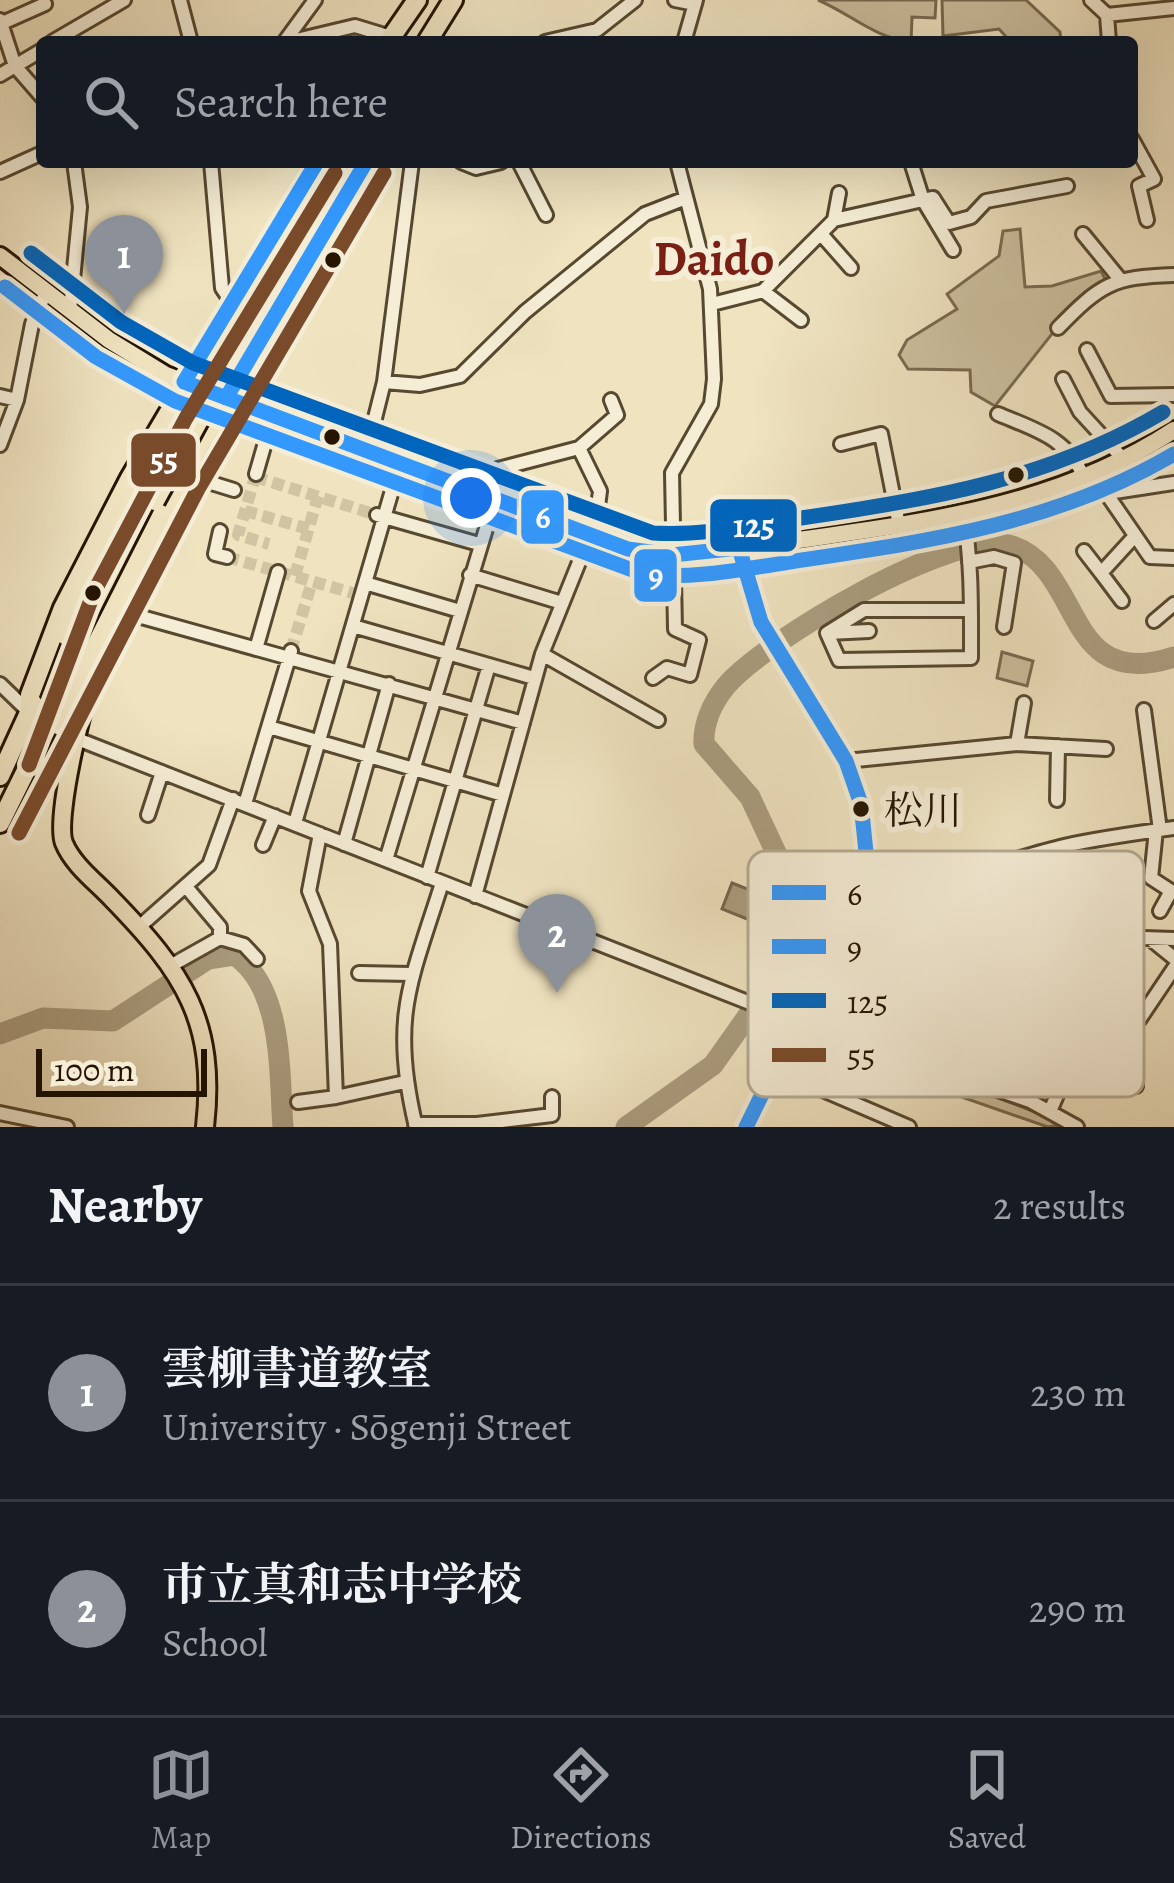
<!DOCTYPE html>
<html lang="en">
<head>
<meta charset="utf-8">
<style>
	body { margin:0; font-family:Alegreya,"Noto Serif JP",serif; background:#242831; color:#f1f3f6 }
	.scale { position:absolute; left:36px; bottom:30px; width:171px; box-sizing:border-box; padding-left:12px; border:6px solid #241400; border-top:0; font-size:33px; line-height:42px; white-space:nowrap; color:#241400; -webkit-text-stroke:9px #f5edd6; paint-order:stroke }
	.you { position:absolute; left:471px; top:498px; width:42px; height:42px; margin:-30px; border:9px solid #fff; border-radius:50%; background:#1a73e8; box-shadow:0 0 0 18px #1a73e833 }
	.badge { display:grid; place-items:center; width:78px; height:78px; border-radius:50%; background:#8c9099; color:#fff; font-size:39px; font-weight:700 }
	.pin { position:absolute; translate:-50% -99px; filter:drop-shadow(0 3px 6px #0008) }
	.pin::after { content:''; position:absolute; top:63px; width:42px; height:36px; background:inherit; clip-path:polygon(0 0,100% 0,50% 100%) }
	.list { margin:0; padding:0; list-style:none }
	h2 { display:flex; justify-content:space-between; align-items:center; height:156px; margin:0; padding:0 48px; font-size:51px }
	h2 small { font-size:39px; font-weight:400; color:#9ea1a6 }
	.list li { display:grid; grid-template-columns:78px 1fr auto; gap:36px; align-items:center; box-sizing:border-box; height:216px; padding:0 48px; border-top:3px solid #363941 }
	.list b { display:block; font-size:45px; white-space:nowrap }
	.list p { margin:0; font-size:39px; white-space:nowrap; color:#9ea1a6 }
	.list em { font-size:39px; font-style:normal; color:#9ea1a6 }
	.icon { flex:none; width:66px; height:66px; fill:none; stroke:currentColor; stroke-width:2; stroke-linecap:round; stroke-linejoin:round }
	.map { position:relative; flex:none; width:1174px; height:1127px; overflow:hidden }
	.search { position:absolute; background:#171b24; box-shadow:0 12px 48px #0002; left:36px; right:36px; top:36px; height:132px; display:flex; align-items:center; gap:30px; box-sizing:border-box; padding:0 42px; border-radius:12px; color:#9ea1a6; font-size:45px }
	.sheet { height:588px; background:#171b24 }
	nav { display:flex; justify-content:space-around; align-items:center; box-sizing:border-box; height:168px; border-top:3px solid #363941; background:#171b24; font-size:33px; color:#9ea1a6 }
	nav a { display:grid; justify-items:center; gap:6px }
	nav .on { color:#8c9099 }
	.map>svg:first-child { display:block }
</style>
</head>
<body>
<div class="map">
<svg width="1174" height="1127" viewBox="0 0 1174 1127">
	<rect width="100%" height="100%" fill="#efe3c0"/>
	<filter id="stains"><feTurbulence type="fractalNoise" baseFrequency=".00167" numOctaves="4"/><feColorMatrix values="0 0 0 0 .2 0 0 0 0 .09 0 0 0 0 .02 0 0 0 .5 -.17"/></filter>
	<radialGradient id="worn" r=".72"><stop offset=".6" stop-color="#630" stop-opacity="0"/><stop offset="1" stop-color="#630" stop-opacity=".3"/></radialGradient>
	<!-- green -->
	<path fill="#ccc09f" stroke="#786a50" stroke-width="3" d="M818,0H936L935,18L912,17L911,42C875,38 851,14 818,0Z
		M942,0H1026L1060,32L1061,42H1011L999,29L943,36Z
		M1020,229L1025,287L1052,286L1101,271L1107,283L1085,292L995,406L971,392L970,370L908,369L899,355L907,340L957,309L947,294L999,256L1003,231Z
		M1002,652L1033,661L1027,686L997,678Z
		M808,1030L901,1059L1065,1124L1048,1127L801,1041Z"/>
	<!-- water -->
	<path fill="#aa9d7f" stroke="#74664c" stroke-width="3" d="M732,883L773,899L762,925L722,909Z"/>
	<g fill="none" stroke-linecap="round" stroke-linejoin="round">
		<!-- river -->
		<path stroke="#aa9d7f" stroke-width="21" d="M0,1034L43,1018L113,1021L208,959L234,955C284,987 279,1075 283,1127
			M626,1127L713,1065L774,979L788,946L778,857L750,797L704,744C703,723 713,702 726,686C764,641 952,529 1009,545C1085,566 1061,694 1174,657"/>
		<!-- minor-tunnel -->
		<path stroke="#d1c4a3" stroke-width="12" stroke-dasharray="12 6" stroke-linecap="butt" d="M256,474L238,535L269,544
			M255,477L377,515
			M245,511L309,529
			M227,557L356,594
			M295,576L318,496
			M291,651L312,582"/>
		<!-- minor casing -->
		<g stroke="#574830" stroke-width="18">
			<path id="minor" d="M180,0L191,42
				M675,0L695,4
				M1091,0L1107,15L1174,8
				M1107,15L1109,42
				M0,20L15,66L42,97
				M0,24L45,4
				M285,41L315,0
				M52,42L124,0
				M288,42L355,26L391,37
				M545,42L597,30L635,0
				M684,42L696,0
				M0,75L42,50
				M1132,139L1154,179L1139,186L1147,220
				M211,162L222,288L232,303
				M461,162L476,168L501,162
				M519,162L546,215
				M0,172L42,153
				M923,200L933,198L949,223L971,217L986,201L1067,186
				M923,200L953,250
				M834,220L839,193
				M821,234L851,268
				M1083,234L1119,278
				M763,291L801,320
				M712,304L763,291L834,220L923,200L911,162
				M70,311L80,207L74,162
				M1058,328C1101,284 1112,277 1174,275
				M1087,350L1111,396L1174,395
				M1063,379L1080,412L1124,460
				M384,382L420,385L460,376L525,312L645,214L686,198
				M0,396L17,400L32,324L46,292
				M998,414C1036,430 1068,438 1084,478
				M841,444L881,434L899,525
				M0,445L17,400
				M579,448L600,491L594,537
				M367,450L384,382L412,162
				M256,474L269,429
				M1093,474L1150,557L1174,558
				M195,478L234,490
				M1108,493L1174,483
				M485,496L498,469L579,448L617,415L611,400
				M377,515L479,544
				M964,516C972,563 971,611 971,658L839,660L827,633L864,610H971
				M220,531L215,554L227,557
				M739,548L761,622L846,761L861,804L866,852L860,895L746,1127
				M1084,551L1101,573L1133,538
				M969,562L994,557L1014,563L1004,627
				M1101,573L1122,601
				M470,575L562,603
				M365,583L460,611
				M120,611L523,723
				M1154,621L1174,604
				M353,626L534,678
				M828,633L869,631
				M256,649L278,572
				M542,654L658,720
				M653,678L667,668L690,675L699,640L675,629L672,473L711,404L714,379L710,289L677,162
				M0,684L30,713L80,740L783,1016L1030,1101L1077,1127
				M1144,710L1160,830
				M269,727L503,795
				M1017,744L1024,703
				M846,761L1017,744L1106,749
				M1057,800L1058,746
				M245,804L291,651
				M148,815L162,772
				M295,823L400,463
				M1156,830L1151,878L1171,891L1160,911
				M320,834L309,891L330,944L336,1097L405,1082
				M344,844L389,684
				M263,845L275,816
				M386,860L495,499
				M427,877L489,665
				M865,878C931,893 1000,861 1064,846C1100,838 1137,833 1174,828
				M884,882L966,932L1174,939
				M188,889L220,927V938
				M475,896L542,654L590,535
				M139,927L209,865L233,799
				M1153,941L1174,958
				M172,965L220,938L244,945L257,959
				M982,966L992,934
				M359,973L410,974
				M1139,1020L1174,968
				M889,1049L949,923
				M1070,1065L1058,1059L1109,940
				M774,1069L909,1127
				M298,1102L336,1097
				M1051,1109L1070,1065L1136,1086
				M0,1113L67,1127
				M415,1124H477L552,1115V1097
				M416,1127C390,1018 410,984 442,883"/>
		</g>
		<!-- major casing -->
		<g stroke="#241400" stroke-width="22">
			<path id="major" d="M0,256L109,340L166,375L644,553C696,560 748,547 799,540C931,521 1060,505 1174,430
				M100,655C87,684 54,817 64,843C73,865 96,882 112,899C183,972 217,1021 205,1127"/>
		</g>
		<!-- highway casing -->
		<g stroke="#241400" stroke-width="24">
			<path id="highway" d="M388,42L417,0
				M427,42L453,0
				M220,382L352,162
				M65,635L190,401
				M30,713V695L63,608L130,478L317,162
				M49,726L59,718L180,479L366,162
				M0,776L33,704
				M0,823L53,716"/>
		</g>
		<!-- minor -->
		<use href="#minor" stroke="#f5edd6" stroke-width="12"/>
		<!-- major -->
		<use href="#major" stroke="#efe3c0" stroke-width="16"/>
		<!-- highway -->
		<use href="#highway" stroke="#efe3c0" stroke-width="18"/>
		<!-- highway-bridge casing -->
		<g stroke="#241400" stroke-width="24" stroke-linecap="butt">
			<path id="highway-bridge" d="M190,401L327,167
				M155,501L220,382"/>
		</g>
		<!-- highway-bridge -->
		<use href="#highway-bridge" stroke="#efe3c0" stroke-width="18"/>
		<!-- bus-1 casing -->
		<g stroke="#f5edd6" stroke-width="24">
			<path id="bus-1" d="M184,382L628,549L672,555L739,548
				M184,382L317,162
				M226,398L366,162
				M739,548L761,622L846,761L861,804L866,852L860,895L746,1127"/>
		</g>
		<!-- bus-2 casing -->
		<g stroke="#f5edd6" stroke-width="24">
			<path id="bus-2" d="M5,287L96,357L175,401L646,575C699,579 750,568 802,560C932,541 1059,522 1174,454"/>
		</g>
		<!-- bus-3 casing -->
		<g stroke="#f5edd6" stroke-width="24">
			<path id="bus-3" d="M31,253L121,322L193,363L653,533C703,536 752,525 801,518C929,500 1050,479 1163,412"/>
		</g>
		<!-- bus-4 casing -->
		<g stroke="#f5edd6" stroke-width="24">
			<path id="bus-4" d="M29,765L94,592L186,418L335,173
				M19,833L198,489L384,173"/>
		</g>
		<!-- bus-1 -->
		<use href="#bus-1" stroke="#39f" stroke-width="15"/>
		<!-- bus-2 -->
		<use href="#bus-2" stroke="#39f" stroke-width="15"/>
		<!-- bus-3 -->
		<use href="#bus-3" stroke="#0065bd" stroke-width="15"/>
		<!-- bus-4 -->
		<use href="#bus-4" stroke="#7a4b2a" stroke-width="15"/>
	</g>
	<!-- markers -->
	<g fill="#241400" stroke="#f5edd6" stroke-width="4.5">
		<circle cx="333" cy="260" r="10"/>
		<circle cx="332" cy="437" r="10"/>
		<circle cx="1016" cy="475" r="10"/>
		<circle cx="93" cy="593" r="10"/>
		<circle cx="861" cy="809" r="10"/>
	</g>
	<g text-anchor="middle" stroke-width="12" stroke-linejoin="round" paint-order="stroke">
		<!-- bus labels -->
		<g font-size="39" fill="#241400" stroke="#f5edd6" text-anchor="start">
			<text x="884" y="824">松川</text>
		</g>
		<!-- quarter labels -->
		<g font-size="48" font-weight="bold" fill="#7a1f14" stroke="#f5edd6">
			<text x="714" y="275">Daido</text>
		</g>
	</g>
	<!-- legend -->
	<rect x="748" y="851" width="396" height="246" rx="18" fill="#f5edd6" stroke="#b6ac96" stroke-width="3"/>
	<rect x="772" y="885" width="54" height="15" fill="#39f"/>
	<rect x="772" y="939" width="54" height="15" fill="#39f"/>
	<rect x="772" y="993" width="54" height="15" fill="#0065bd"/>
	<rect x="772" y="1048" width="54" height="14" fill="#7a4b2a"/>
	<g font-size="33" fill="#241400">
		<text x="847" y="905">6</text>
		<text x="847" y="959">9</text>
		<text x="847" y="1013">125</text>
		<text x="847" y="1067">55</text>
	</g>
	<g stroke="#f5edd6" stroke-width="4.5">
		<rect x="129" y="431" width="69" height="58" rx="12" fill="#7a4b2a"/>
		<rect x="519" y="488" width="47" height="58" rx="12" fill="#39f"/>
		<rect x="708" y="497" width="91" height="57" rx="12" fill="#0065bd"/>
		<rect x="632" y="547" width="47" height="57" rx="12" fill="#39f"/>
	</g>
	<g font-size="33" text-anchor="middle" font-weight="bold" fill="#fff">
		<text x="164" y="471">55</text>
		<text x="543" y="528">6</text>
		<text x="754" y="537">125</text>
		<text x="656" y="587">9</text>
	</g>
	<rect width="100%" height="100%" filter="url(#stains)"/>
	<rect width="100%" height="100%" fill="url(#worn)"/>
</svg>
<div class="scale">100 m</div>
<div class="you"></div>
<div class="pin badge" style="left:124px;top:314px">1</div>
<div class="pin badge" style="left:557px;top:993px">2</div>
<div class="search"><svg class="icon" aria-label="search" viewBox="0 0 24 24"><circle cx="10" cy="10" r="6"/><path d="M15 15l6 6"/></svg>Search here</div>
</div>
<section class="sheet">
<h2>Nearby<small>2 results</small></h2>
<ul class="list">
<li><span class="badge">1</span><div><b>雲柳書道教室</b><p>University · Sōgenji Street</p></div><em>230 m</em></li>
<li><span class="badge">2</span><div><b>市立真和志中学校</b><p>School</p></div><em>290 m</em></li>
</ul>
</section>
<nav>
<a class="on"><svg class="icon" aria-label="map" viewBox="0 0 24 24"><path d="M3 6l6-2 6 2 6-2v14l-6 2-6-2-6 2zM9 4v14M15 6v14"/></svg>Map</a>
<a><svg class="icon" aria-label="directions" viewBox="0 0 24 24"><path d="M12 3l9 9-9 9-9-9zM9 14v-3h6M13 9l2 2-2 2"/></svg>Directions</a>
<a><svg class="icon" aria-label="saved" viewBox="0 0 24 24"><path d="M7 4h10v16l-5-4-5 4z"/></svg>Saved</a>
</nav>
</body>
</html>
